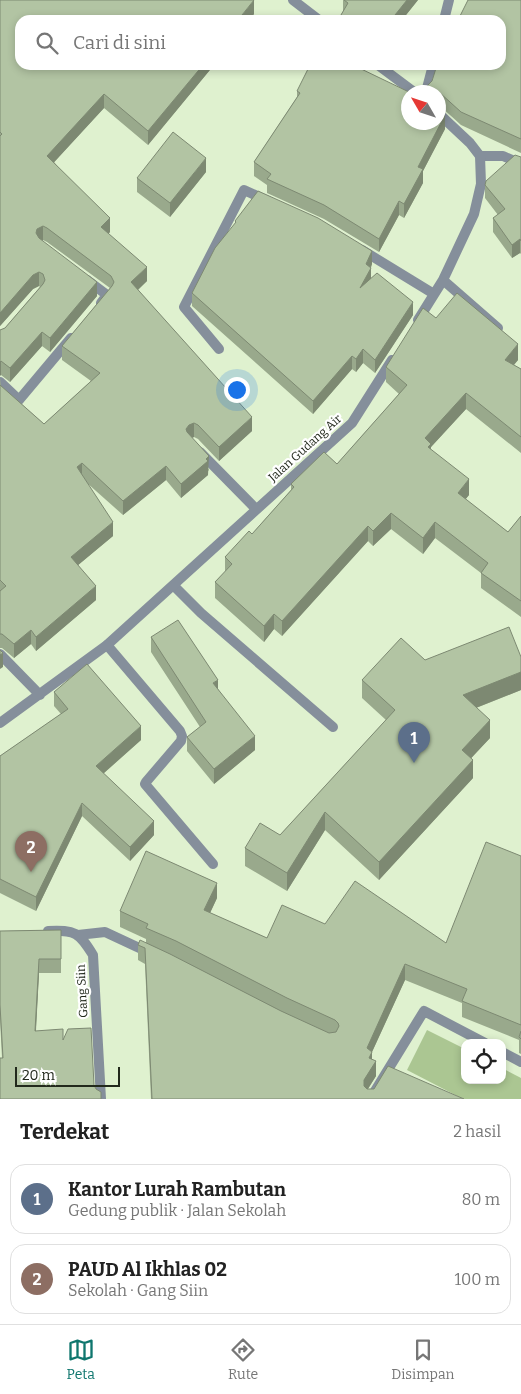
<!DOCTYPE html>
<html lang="id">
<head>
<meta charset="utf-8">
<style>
	body { margin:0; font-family:Bitter,serif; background:#f6f6f6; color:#222 }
	.controls { position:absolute; right:15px; bottom:15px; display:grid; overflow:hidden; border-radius:10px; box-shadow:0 2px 8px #0003 }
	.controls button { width:45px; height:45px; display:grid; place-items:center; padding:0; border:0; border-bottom:1px solid #e0e0e0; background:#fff; color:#222; font:25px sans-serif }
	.compass { position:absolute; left:401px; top:85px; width:45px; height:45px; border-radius:50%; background:#fff; box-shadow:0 2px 8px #0003; rotate:309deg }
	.scale { position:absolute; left:15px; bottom:12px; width:105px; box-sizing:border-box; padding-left:5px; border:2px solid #22291c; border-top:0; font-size:14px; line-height:18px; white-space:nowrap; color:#22291c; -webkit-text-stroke:4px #fff; paint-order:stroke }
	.you { position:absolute; left:236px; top:389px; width:18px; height:18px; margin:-12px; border:4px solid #fff; border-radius:50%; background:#1a73e8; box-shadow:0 0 0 8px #1a73e833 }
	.badge { display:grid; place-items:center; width:32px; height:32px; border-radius:50%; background:#0f766e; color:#fff; font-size:16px; font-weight:700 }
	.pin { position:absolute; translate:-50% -41px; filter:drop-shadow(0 1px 2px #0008) }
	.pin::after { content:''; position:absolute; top:26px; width:18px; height:15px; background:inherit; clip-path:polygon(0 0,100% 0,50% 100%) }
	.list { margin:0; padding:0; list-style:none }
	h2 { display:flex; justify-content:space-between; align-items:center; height:65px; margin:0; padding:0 20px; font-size:21px }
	h2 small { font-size:16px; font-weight:400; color:#767676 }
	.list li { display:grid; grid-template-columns:32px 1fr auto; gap:15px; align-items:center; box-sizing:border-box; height:70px; margin:0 10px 10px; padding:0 10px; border:1px solid #e0e0e0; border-radius:15px }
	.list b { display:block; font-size:19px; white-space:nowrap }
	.list p { margin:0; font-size:16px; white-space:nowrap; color:#767676 }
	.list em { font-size:16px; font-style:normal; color:#767676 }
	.icon { flex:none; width:28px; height:28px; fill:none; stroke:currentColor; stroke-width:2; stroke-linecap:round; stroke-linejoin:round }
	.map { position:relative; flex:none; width:521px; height:1099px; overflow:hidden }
	.search { position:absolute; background:#fff; box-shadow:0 2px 8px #0003; left:15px; right:15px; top:15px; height:55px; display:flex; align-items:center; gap:12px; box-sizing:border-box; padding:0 18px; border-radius:15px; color:#767676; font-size:19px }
	.sheet { height:225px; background:#fff }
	nav { display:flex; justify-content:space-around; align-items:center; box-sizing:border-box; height:70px; border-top:1px solid #e0e0e0; background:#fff; font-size:14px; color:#767676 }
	nav a { display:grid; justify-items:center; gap:2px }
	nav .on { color:#0f766e }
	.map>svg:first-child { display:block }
</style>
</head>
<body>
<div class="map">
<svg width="521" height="1099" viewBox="0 0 521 1099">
	<rect width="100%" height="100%" fill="#dff1cf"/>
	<!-- grass -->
	<path fill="#abc692" d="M427,1030L465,1049V1080H502V1068L521,1078V1099H463L407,1070Z"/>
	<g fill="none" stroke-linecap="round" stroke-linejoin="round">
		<!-- lane -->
		<path stroke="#858f9b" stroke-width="10" d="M480,156H503L521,164
			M200,452L256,509
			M174,586L201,613L333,727
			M107,645L180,731L182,736L181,741L146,782L145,784L213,864"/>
		<!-- street -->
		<path stroke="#858f9b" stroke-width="10" d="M293,0L319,20
			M444,20L449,0
			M378,65L414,92
			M426,92L433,65
			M362,250L434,294
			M87,280L107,295L101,303
			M443,280L498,328
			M418,320L443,280L474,214L481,184L480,156L470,143L438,113
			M219,349L184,307L244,190L268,201
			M0,382L19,400L71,338
			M0,654L40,695
			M0,723L107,645L352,423L392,360
			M48,931C75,930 79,932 93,955L101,1099
			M78,935L105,932L150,953
			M502,1052L521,1062
			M370,1099L424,1011L485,1043"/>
	</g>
	<!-- wall -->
	<path fill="#99a98c" d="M0,0L254,14L249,20H20V65H214L148,145L104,108L54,162L110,232L108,234L147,281L138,290L252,431L219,461L198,439L194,437L192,438L209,470L208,471V475L181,498L166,480L123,515L87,483L113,536L78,565L96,600L36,651L31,644L14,658L2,648H0V378L1,386L44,424L91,381L62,360V346L110,288L47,242L43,240L42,241L97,296L50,352L42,346L10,382L1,375L0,330L5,328L40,287L39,286L33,289L0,326Z
		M343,0H418L402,20H338L343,12Z
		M521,0V153L461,125L440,106L438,107V92Z
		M363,70L445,129L423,171V183L404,218L399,215L379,252L324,219L267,193V185L254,176V162L297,97V91Z
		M521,157V254L520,253L512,258L493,232V218L498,215L485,198V185Z
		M206,172L170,217L137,192V178Z
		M235,221L372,264L371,268V279L413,315L375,373L363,363L356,372L352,369L313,414L192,306V293L235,224Z
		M436,318L518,360L514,365L521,369V453L466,409L431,447V450L469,495L465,499L508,532L521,516V617L481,588V573L435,538L423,554L391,529L373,546L368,541L282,636L274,629L264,642L215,598V582L225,572V557L252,534L291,490V484L337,464L399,394L386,382V367Z
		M151,637L218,689L255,750L214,784L187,751V737L200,727L151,652Z
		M521,657V690L476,708L490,738L471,758L473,778L379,880L325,830L287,891L245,866V848L280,835L386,720L362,698V680L425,660Z
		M54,692L141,740L103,774L154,835L130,861L82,816L36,911L0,893V756L61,714L54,706Z
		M521,856V1054L519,1053V1040L462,1017V1003L405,980L372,1052V1059L376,1076L368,1089L464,1099H151L145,964L138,960V945L146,943V939L120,927V911L217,898L210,913L267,938L325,924L446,943Z
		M61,930V973H39L36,1031L63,1040L94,1085L2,1058L0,1019V931Z"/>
	<!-- shaded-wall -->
	<path fill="#7d8972" d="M254,0V14L249,20H238Z
		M407,0H418L402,20H391Z
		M203,65H214L148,145V131Z
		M356,65H366L355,79Z
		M438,93H440V106L438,107Z
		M104,94V108L47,170V156Z
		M445,115V129L423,171V183L404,218V204L418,167Z
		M206,158V172L170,217V203Z
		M399,201V215L379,252V239Z
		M110,218V232L101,241V227Z
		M43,226V240L37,243L36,233L37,229Z
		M520,239V253L512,258V245Z
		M372,251V264L366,277V264Z
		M147,267V281L131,296V282Z
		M371,268V281L360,288Z
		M39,272V286L33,289L0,326V313L33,275Z
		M97,282V296L50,352V338Z
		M413,302V315L375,373V360Z
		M42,332V346L10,382V368Z
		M518,344V360L505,375V360Z
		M363,349V363L356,372V359Z
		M352,356V369L313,414V401Z
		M1,361V375L0,376V362Z
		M466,393V409L431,447V460L425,438Z
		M252,417V431L219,461V447Z
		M194,423V437L189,439L186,443V429L189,425Z
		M209,456L208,475L181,498V484Z
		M82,463V477L77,467Z
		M166,466V480L123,515V501Z
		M469,479V495L458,509V493Z
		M391,513V529L373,546V531Z
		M113,522V536L71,571V557Z
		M435,522V538L423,554V538Z
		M368,526V541L282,636V621Z
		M96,586V600L36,651V637Z
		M274,614V629L264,642V626Z
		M31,630V644L14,658V644Z
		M3,653V667L0,669V655Z
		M521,672V690L463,713V695Z
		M218,680V695L213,683Z
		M490,720V738L462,768V750Z
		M141,726V740L96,780V766Z
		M255,736V750L214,784V769Z
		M473,760V778L379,880V862Z
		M82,803V816L36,911V897Z
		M325,812V830L287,891V873Z
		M154,821V835L130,861V847Z
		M217,883V898L204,926V910Z
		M39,959V973L35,1045V1031Z
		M405,964V980L372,1052V1066L376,1061V1076L364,1095V1080L367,1048Z"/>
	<!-- building -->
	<path fill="#b2c4a3" stroke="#7d8972" d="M0,0H254L238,20H20V65H203L148,131L104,94L47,156L110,218L101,227L147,267L131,282L252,417L219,447L198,425L194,423L189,425L186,429L187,432L209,456L206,459L208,461L181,484L166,466L123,501L82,463L77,467L113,522L71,557L96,586L36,637L31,630L14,644L2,634H0V591L6,586L0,580V385L44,424L100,373L62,346L112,286L114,282L111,276L47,228L43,226L37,229L36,233L39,238L97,282L50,338L42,332L10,368L1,361L0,362V330L5,328L43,284L45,280L43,274L39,272L33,275L0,313V136L2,134L0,132Z
		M344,0H407L391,20H338L348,3Z
		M468,0H521V139L461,112L440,93L424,92L428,85L432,81L437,65H501V20H458Z
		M310,65H356L355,66L409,92L408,122H438V108L445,115L418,167L423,169L404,204L399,201L379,239L324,205L267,179L271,174L254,162L300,93L297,91Z
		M173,132L206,158L170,203L137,178Z
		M515,155L521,157V241L520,239L512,245L493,218L505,209L485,185L486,181Z
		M258,191L318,218L372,251L366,264L371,268L360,288L377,273L413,302L375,360L363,349L356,359L352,356L313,401L192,293L215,248L236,222L235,221Z
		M457,293L518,344L505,360L521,369V437L466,393L425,438L431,444L428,447L469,479L458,493L508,532L521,516V601L481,573L488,563L435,522L423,538L391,513L373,531L368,526L282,621L274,614L264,626L215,582L232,564L225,557L249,531L252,534L294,487L291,484L324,452L337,464L407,385L386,367L423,308L436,318Z
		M178,620L218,680L213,683L255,736L214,769L187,737L206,722L151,637Z
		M509,627L521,657V672L463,695L490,720L462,750L473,760L379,862L325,812L287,873L245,848L260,823L280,835L395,710L362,680L401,638L425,660Z
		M0,650L3,653L0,655Z
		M87,664L141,726L96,766L154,821L130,847L82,803L36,897L0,879V756L68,709L54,692Z
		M486,842L521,856V1025L462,1001L467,989L405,964L367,1048L372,1052L369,1058L376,1061L364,1080V1086L367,1089H374L388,1066L464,1099H152L145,948L138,945L140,940L170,954L281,1011L329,1033L336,1032L339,1026L338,1023L335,1020L287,998L176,941L146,928L148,924L120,911L146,851L217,883L204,910L267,938L282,905L325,924L355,881L446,943Z
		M61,930V959H39L35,1031L63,1029V1040L68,1029L91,1028L94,1085L96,1089L101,1092V1099H0V1058H3L0,1005V931Z
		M521,1031V1039L519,1037Z"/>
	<g text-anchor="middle" stroke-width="4.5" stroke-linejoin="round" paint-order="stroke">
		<!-- street labels -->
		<g font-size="12" fill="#22291c" stroke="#fff">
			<text transform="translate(305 448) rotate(-42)" y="4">Jalan Gudang Air</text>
			<text transform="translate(82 991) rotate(-93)" y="4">Gang Siin</text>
		</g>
	</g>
</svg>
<div class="controls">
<button><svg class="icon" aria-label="locate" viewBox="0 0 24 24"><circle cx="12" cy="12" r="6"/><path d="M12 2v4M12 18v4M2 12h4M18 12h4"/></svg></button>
</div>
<svg class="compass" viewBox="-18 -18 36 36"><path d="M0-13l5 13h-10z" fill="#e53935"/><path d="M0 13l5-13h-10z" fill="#767676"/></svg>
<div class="scale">20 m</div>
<div class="you"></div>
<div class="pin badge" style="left:414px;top:763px;background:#5c6f8a">1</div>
<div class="pin badge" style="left:31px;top:872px;background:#8d6e63">2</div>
<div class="search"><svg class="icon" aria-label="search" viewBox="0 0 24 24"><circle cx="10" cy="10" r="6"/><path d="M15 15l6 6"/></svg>Cari di sini</div>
</div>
<section class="sheet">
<h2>Terdekat<small>2 hasil</small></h2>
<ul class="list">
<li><span class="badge" style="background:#5c6f8a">1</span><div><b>Kantor Lurah Rambutan</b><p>Gedung publik · Jalan Sekolah</p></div><em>80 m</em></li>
<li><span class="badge" style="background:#8d6e63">2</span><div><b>PAUD Al Ikhlas 02</b><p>Sekolah · Gang Siin</p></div><em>100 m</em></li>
</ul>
</section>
<nav>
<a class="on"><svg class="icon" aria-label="map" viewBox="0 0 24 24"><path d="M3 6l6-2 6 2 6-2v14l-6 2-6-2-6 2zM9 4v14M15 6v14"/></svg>Peta</a>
<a><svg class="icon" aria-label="directions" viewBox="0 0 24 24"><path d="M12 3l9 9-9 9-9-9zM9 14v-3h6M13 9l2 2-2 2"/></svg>Rute</a>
<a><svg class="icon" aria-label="saved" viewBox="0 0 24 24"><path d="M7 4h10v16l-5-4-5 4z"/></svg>Disimpan</a>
</nav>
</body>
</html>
